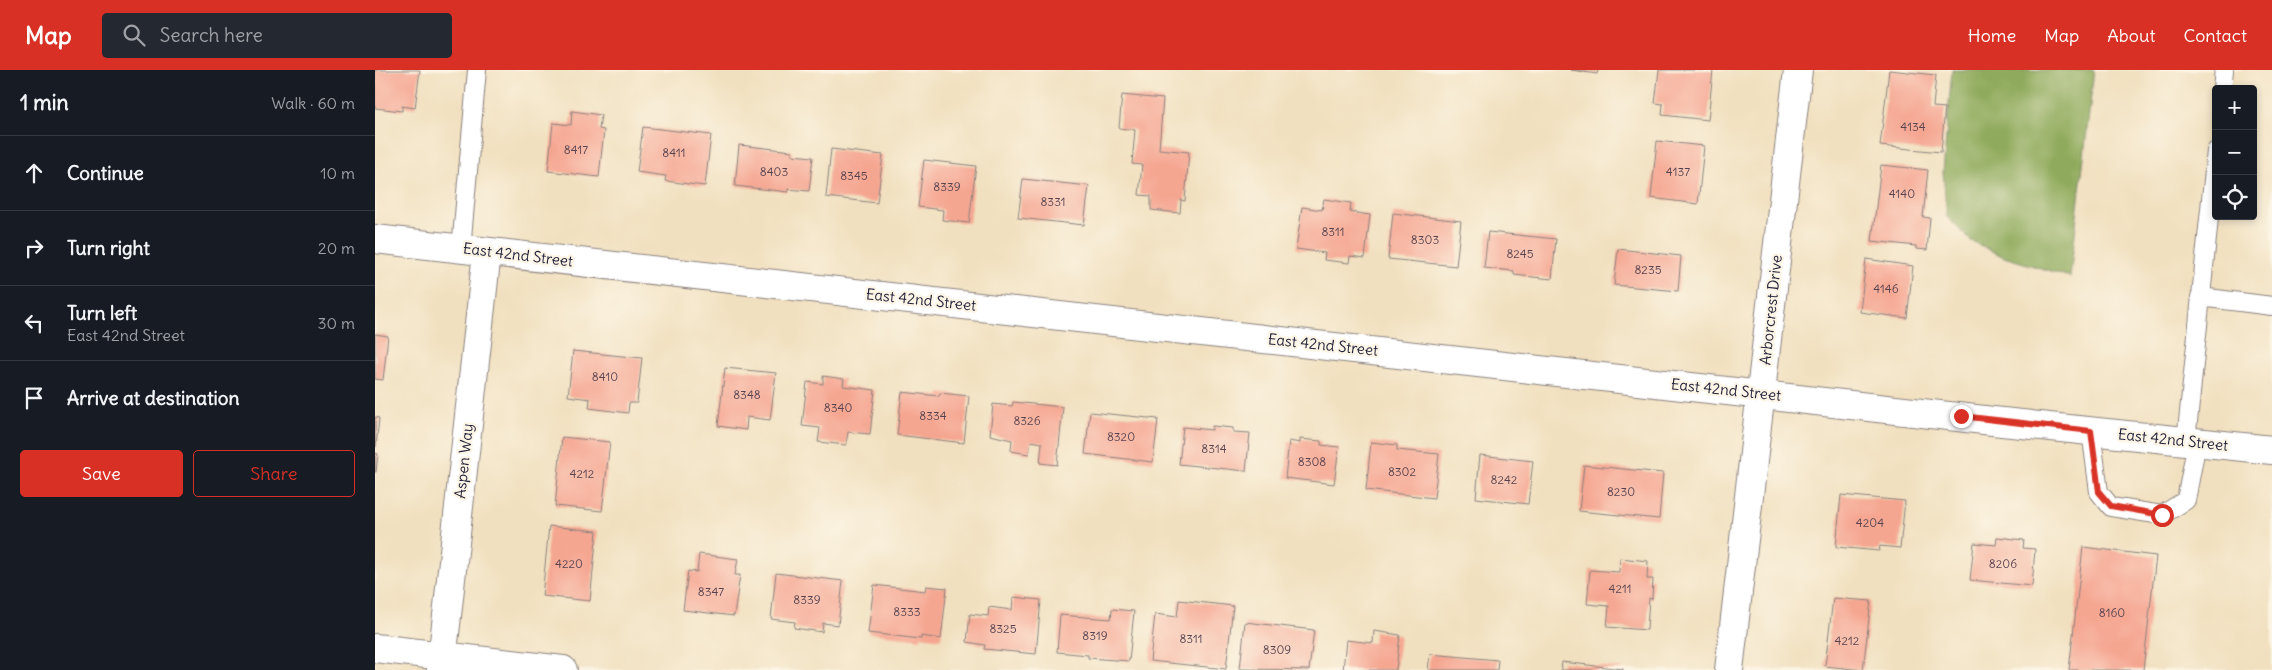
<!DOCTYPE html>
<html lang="en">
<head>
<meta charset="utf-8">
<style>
	body { margin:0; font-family:Delius,sans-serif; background:#242831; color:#f1f3f6 }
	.controls { position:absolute; right:15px; top:15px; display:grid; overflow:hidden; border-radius:5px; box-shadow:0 2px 8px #0003 }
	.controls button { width:45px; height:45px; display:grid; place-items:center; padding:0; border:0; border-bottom:1px solid #363941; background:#171b24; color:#f1f3f6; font:25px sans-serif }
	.stop { position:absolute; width:15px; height:15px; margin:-11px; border:4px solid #d93025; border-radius:50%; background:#fff }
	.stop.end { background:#d93025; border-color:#fff; box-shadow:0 1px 5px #0008 }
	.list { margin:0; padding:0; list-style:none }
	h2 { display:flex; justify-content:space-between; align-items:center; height:65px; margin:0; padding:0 20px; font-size:21px }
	h2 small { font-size:16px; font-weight:400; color:#9ea1a6 }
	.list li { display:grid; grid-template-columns:32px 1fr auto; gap:15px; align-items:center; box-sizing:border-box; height:75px; padding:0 20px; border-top:1px solid #363941 }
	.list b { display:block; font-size:19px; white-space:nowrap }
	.list p { margin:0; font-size:16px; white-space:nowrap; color:#9ea1a6 }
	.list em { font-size:16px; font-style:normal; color:#9ea1a6 }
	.actions { display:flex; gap:10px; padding:15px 20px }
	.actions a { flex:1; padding:11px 0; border:1px solid #d93025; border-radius:5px; text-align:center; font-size:18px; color:#d93025 }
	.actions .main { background:#d93025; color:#fff }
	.icon { flex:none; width:28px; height:28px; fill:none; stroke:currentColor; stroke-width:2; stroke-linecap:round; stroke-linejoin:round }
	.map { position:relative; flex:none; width:1897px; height:600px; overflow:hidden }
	header { display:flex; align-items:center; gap:30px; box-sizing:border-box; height:70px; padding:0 25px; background:#d93025; color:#fff }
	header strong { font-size:24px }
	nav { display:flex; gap:28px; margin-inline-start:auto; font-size:18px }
	.search { width:350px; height:45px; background:#242831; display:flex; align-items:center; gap:12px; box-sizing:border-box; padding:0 18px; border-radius:5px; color:#9ea1a6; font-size:19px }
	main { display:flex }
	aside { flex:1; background:#171b24 }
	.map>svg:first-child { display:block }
</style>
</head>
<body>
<header>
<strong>Map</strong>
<div class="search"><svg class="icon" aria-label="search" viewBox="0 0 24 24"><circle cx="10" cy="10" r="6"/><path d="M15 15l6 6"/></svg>Search here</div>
<nav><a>Home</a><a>Map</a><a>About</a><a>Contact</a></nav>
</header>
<main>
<aside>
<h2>1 min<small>Walk · 60 m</small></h2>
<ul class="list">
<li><svg class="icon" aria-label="ahead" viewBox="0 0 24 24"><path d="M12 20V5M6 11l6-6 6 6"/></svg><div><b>Continue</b></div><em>10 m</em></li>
<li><svg class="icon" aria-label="right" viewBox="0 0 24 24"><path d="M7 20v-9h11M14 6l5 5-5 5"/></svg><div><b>Turn right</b></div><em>20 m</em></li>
<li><svg class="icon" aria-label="left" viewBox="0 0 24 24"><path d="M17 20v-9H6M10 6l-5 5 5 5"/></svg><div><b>Turn left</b><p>East 42nd Street</p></div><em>30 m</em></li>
<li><svg class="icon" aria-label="arrive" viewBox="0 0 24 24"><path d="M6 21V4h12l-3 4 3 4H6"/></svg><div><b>Arrive at destination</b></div></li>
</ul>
<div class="actions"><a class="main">Save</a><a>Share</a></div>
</aside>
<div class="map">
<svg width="1897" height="600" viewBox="0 0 1897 600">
	<rect width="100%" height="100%" fill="#fcf5e5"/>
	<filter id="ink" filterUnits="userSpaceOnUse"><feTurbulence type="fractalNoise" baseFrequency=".02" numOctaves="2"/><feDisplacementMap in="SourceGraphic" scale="10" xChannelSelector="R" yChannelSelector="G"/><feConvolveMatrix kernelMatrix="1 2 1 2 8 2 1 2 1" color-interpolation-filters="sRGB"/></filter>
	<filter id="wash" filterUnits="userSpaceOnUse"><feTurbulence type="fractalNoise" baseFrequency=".0096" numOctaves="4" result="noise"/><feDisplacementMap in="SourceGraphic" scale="20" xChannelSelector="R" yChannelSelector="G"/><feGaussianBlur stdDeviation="1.12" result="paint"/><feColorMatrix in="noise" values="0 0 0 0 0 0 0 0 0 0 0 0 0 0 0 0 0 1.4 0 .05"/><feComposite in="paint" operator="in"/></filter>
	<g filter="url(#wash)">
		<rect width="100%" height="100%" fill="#f1e0bf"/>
		<!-- forest -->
		<path fill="#8faa5c" stroke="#58664c" d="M1577,0H1719L1695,207L1629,187L1595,170L1572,147L1568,102Z"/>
		<g id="blocks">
			<!-- building -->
			<path fill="#f5a691" d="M0,0H45L40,38L27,36V41L0,38Z
				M1196,0H1223L1222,4Z
				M1284,0H1338L1333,50L1287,45L1288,34L1280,33Z
				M1514,0L1561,5L1558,37L1570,38L1566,82L1505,76Z
				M747,25L788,29L784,79L814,82L810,131L806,130L805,143L776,140V126L764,125L767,95L757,94L760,60L744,58Z
				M197,41L226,45L224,59L229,60L224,107L173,101L178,53L196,55Z
				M268,57L336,65L330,116L290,111L291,106L262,102Z
				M1282,71L1329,76L1323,134L1276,128Z
				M364,75L417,81V85L438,87L434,121L413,119V122L360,116Z
				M456,79L508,85L502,133L451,127Z
				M549,90L601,96L594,153L567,150L568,140L543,137Z
				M1506,95L1553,100L1548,147L1555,148L1552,180L1541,179V176L1497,171Z
				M648,109L714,116L709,155L643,148Z
				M949,129L976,133L975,142L995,145L990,188L975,186L974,193L949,190L950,183L921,179L927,137L947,140Z
				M1018,143L1086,151L1081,196L1013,189Z
				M1113,162L1181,169L1177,209L1139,205V201L1109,198Z
				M1243,179L1306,186L1303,221L1239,215Z
				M1491,189L1538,196L1532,248L1485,242Z
				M0,264L13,266L8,310L0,309Z
				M198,281L267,288L262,333H254L253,343L214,338L215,329L193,326Z
				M350,298L401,303L395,350L372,347L371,360L343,356Z
				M448,306L469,309L468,316L500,320L495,364L473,362L471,375L443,372L445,358L427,356L432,312L448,314Z
				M527,322L564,326L565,323L594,326L589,373L522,365Z
				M638,332L688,337L682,395L665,393L667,373L656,371L654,384L636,381L637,370L615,365L618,334L637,336Z
				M715,342L783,349L778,392L710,384Z
				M0,347L4,348L1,377H0Z
				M837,356L858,358V362L875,363L871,401L804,394L808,357L837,360Z
				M187,367L235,372L227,441L180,436Z
				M925,369L946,371V375L964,377L959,414L910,408L914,371L925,373Z
				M996,372L1022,375V380L1064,384L1059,428L991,420Z
				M0,383L3,384L1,402H0Z
				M1105,385L1158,391L1153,434L1101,428Z
				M1209,395L1288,403L1284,449L1204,441Z
				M1466,425L1530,431L1525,478L1505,476L1504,481L1461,477Z
				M174,456L222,461L215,531L167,526Z
				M1622,467L1649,470L1648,478L1660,479L1657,516L1595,510L1599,473L1621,475Z
				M1708,477L1781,486L1768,600H1694Z
				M324,484L363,489L360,505H365L359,546L308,540L313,501L322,502Z
				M1245,488L1273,491L1272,509H1278L1277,529L1274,528L1272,560L1232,557L1234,536L1212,534L1215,500L1244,502Z
				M401,503L468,511L463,555L448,553L447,562L419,558L420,552L396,549Z
				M499,515L550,521L551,516L572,518L566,569L546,566V569L493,563Z
				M638,527L666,530L661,584L609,579L610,575L592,572L595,544L613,546L614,537L637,540Z
				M1458,528L1496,531L1488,600L1450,596Z
				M804,530L858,536L851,599L775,591L780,544L802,547Z
				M737,539L759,541L754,591L713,588V585L682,582L685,545L736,549Z
				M870,552L939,560L934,600L865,599Z
				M999,561L1025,565L1021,600H968L971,570L998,573Z
				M1055,584L1123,590L1122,600H1053Z
				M1187,592L1248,599V600H1186Z"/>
		</g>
	</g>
	<g filter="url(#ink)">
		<use href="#blocks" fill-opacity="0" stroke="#8a817d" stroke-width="1"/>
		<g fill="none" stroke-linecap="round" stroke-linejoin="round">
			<!-- lane casing -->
			<g stroke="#8a817d" stroke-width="20">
				<path id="lane" d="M1847,19L1849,0
					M86,179L102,0
					M1825,227L1897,236
					M1716,361L1724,422L1736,437L1787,445L1811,430L1822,372
					M1811,371L1841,81"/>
			</g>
			<!-- street casing -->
			<g stroke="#8a817d" stroke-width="30">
				<path id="street" d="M0,578L188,600
					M66,600L112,182
					M1354,600L1423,0"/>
			</g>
			<!-- secondary casing -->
			<g stroke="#8a817d" stroke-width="30">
				<path id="secondary" d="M0,169L1627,352L1897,380"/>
			</g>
			<!-- lane -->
			<use href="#lane" stroke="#fff" stroke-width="18"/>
			<!-- street -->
			<use href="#street" stroke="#fff" stroke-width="28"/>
			<!-- secondary -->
			<use href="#secondary" stroke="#fff" stroke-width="28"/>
		</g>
	</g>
	<g fill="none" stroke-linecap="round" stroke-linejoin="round" filter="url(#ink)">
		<!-- route -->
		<path stroke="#d93025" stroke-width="6" d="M1586,346L1716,361L1724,422L1736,436L1787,445"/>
	</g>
	<g text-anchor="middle" stroke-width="4.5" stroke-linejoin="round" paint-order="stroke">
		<!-- number labels -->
		<g font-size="12" fill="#574350">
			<text x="1538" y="61">4134</text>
			<text x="201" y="84">8417</text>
			<text x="299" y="87">8411</text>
			<text x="399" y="106">8403</text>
			<text x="1303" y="106">4137</text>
			<text x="479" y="110">8345</text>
			<text x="572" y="121">8339</text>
			<text x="1527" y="128">4140</text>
			<text x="678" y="136">8331</text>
			<text x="958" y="166">8311</text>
			<text x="1050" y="174">8303</text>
			<text x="1145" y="188">8245</text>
			<text x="1273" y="204">8235</text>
			<text x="1511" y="223">4146</text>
			<text x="230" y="311">8410</text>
			<text x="372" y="329">8348</text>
			<text x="463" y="342">8340</text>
			<text x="558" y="350">8334</text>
			<text x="652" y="355">8326</text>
			<text x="746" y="371">8320</text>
			<text x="839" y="383">8314</text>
			<text x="937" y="396">8308</text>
			<text x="1027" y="406">8302</text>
			<text x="207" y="408">4212</text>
			<text x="1129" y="414">8242</text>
			<text x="1246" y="426">8230</text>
			<text x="1495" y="457">4204</text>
			<text x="194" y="498">4220</text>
			<text x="1628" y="498">8206</text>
			<text x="1245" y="523">4211</text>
			<text x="336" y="526">8347</text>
			<text x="432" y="534">8339</text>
			<text x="532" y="546">8333</text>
			<text x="1737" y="547">8160</text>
			<text x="628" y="563">8325</text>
			<text x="720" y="570">8319</text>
			<text x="816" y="573">8311</text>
			<text x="1472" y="575">4212</text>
			<text x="902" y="584">8309</text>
		</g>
		<!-- street labels -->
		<g font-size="15" fill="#22223b" stroke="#fcf5e5">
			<text transform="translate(143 185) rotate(7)" y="5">East 42nd Street</text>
			<text transform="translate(546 230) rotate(6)" y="5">East 42nd Street</text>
			<text transform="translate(1396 240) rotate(-84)" y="5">Arborcrest Drive</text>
			<text transform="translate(948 275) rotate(6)" y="5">East 42nd Street</text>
			<text transform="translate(1351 320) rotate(6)" y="5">East 42nd Street</text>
			<text transform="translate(1798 370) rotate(6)" y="5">East 42nd Street</text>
			<text transform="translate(89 391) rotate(-84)" y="5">Aspen Way</text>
		</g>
	</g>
</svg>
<div class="controls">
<button>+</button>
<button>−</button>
<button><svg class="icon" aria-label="locate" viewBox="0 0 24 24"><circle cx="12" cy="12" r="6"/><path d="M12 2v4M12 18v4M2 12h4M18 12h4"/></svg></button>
</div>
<div class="stop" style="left:1787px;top:445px"></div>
<div class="stop end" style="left:1586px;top:346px"></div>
</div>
</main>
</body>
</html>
